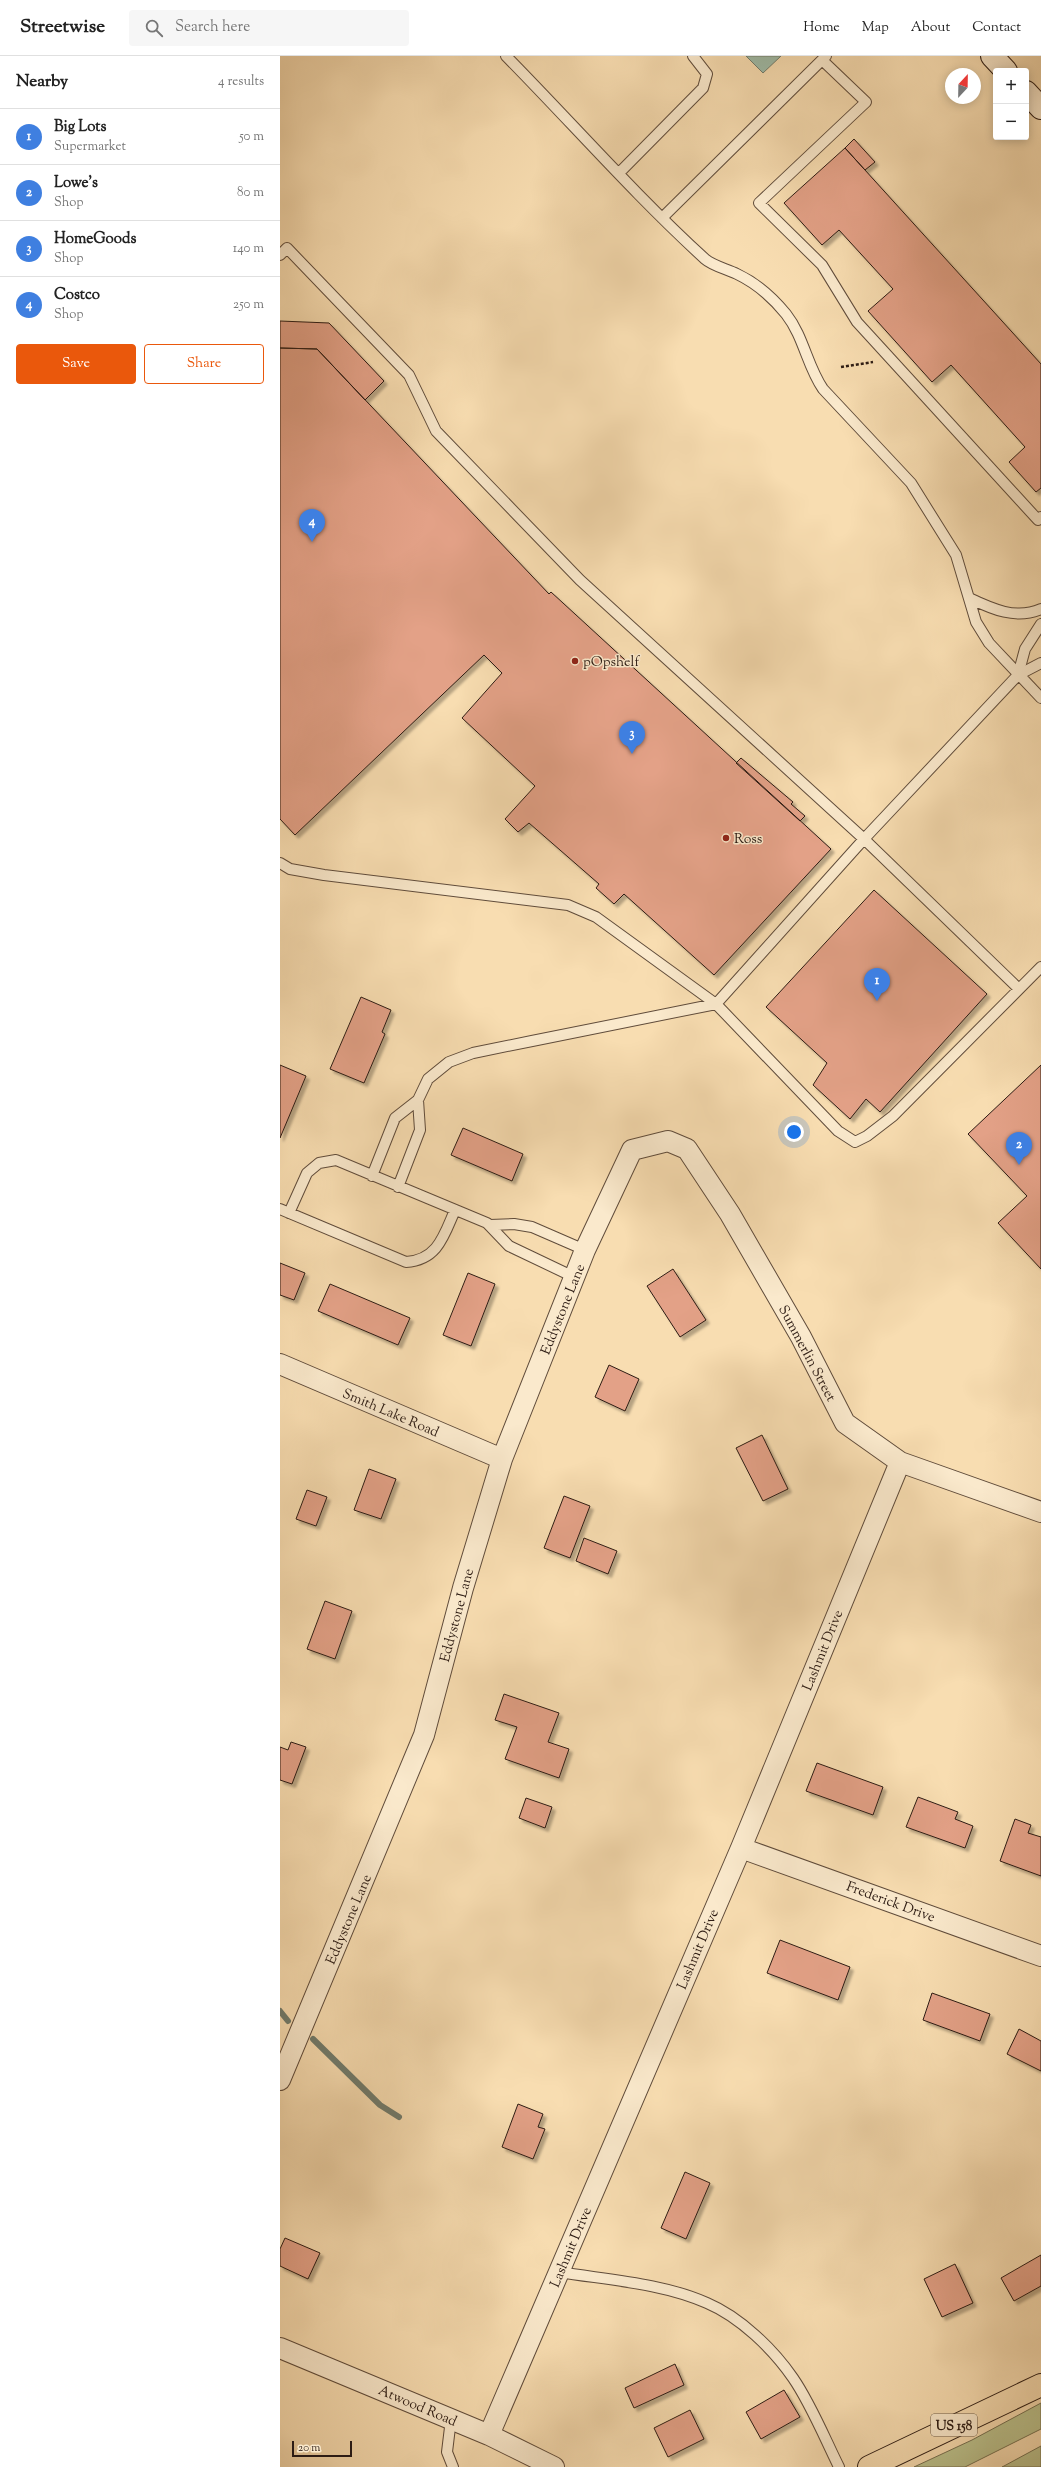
<!DOCTYPE html>
<html lang="en">
<head>
<meta charset="utf-8">
<style>
	body { margin:0; font-family:"Sorts Mill Goudy",serif; background:#f6f6f6; color:#222 }
	.controls { position:absolute; right:12px; top:12px; display:grid; overflow:hidden; border-radius:4px; box-shadow:0 2px 10px #0003 }
	.controls button { width:36px; height:36px; display:grid; place-items:center; padding:0; border:0; border-bottom:1px solid #e0e0e0; background:#fff; color:#222; font:20px sans-serif }
	.compass { position:absolute; left:665px; top:12px; width:36px; height:36px; border-radius:50%; background:#fff; box-shadow:0 2px 10px #0003; rotate:22deg }
	.scale { position:absolute; left:12px; bottom:10px; width:60px; box-sizing:border-box; padding-left:4px; border:2px solid #2d1c14; border-top:0; font-size:11px; line-height:14px; white-space:nowrap; color:#2d1c14; -webkit-text-stroke:3px #fae9cc; paint-order:stroke }
	.you { position:absolute; left:514px; top:1076px; width:14px; height:14px; margin:-10px; border:3px solid #fff; border-radius:50%; background:#1a73e8; box-shadow:0 0 0 6px #1a73e833 }
	.badge { display:grid; place-items:center; width:26px; height:26px; border-radius:50%; background:#ea580c; color:#fff; font-size:13px; font-weight:700 }
	.pin { position:absolute; translate:-50% -33px; filter:drop-shadow(0 1px 2px #0008) }
	.pin::after { content:''; position:absolute; top:21px; width:14px; height:12px; background:inherit; clip-path:polygon(0 0,100% 0,50% 100%) }
	.list { margin:0; padding:0; list-style:none }
	h2 { display:flex; justify-content:space-between; align-items:center; height:52px; margin:0; padding:0 16px; font-size:17px }
	h2 small { font-size:13px; font-weight:400; color:#767676 }
	.list li { display:grid; grid-template-columns:26px 1fr auto; gap:12px; align-items:center; box-sizing:border-box; height:56px; padding:0 16px; border-top:1px solid #e0e0e0 }
	.list b { display:block; font-size:15px; white-space:nowrap }
	.list p { margin:0; font-size:13px; white-space:nowrap; color:#767676 }
	.list em { font-size:13px; font-style:normal; color:#767676 }
	.actions { display:flex; gap:8px; padding:12px 16px }
	.actions a { flex:1; padding:9px 0; border:1px solid #ea580c; border-radius:4px; text-align:center; font-size:14px; color:#ea580c }
	.actions .main { background:#ea580c; color:#fff }
	.icon { flex:none; width:22px; height:22px; fill:none; stroke:currentColor; stroke-width:2; stroke-linecap:round; stroke-linejoin:round }
	.map { position:relative; flex:none; width:761px; height:2411px; overflow:hidden }
	header { display:flex; align-items:center; gap:24px; box-sizing:border-box; height:56px; padding:0 20px; background:#fff; border-bottom:1px solid #e0e0e0 }
	header strong { font-size:19px }
	nav { display:flex; gap:22px; margin-inline-start:auto; font-size:14px }
	.search { width:280px; height:36px; background:#f6f6f6; display:flex; align-items:center; gap:10px; box-sizing:border-box; padding:0 14px; border-radius:4px; color:#767676; font-size:15px }
	main { display:flex }
	aside { flex:1; background:#fff }
	.map>svg:first-child { display:block }
</style>
</head>
<body>
<header>
<strong>Streetwise</strong>
<div class="search"><svg class="icon" aria-label="search" viewBox="0 0 24 24"><circle cx="10" cy="10" r="6"/><path d="M15 15l6 6"/></svg>Search here</div>
<nav><a>Home</a><a>Map</a><a>About</a><a>Contact</a></nav>
</header>
<main>
<aside>
<h2>Nearby<small>4 results</small></h2>
<ul class="list">
<li><span class="badge" style="background:#3f7fe0">1</span><div><b>Big Lots</b><p>Supermarket</p></div><em>50 m</em></li>
<li><span class="badge" style="background:#3f7fe0">2</span><div><b>Lowe's</b><p>Shop</p></div><em>80 m</em></li>
<li><span class="badge" style="background:#3f7fe0">3</span><div><b>HomeGoods</b><p>Shop</p></div><em>140 m</em></li>
<li><span class="badge" style="background:#3f7fe0">4</span><div><b>Costco</b><p>Shop</p></div><em>250 m</em></li>
</ul>
<div class="actions"><a class="main">Save</a><a>Share</a></div>
</aside>
<div class="map">
<svg width="761" height="2411" viewBox="0 0 761 2411">
	<defs>
		<filter id="shadow"><feDropShadow dx="3.5" dy="3.5" stdDeviation="1" flood-color="#0004"/></filter>
	</defs>
	<rect width="100%" height="100%" fill="#f8ddb1"/>
	<filter id="stains"><feTurbulence type="fractalNoise" baseFrequency=".005" numOctaves="4"/><feColorMatrix values="0 0 0 0 .2 0 0 0 0 .09 0 0 0 0 .02 0 0 0 .5 -.17"/></filter>
	<radialGradient id="worn" r=".72"><stop offset=".6" stop-color="#630" stop-opacity="0"/><stop offset="1" stop-color="#630" stop-opacity=".3"/></radialGradient>
	<!-- green -->
	<path fill="#bbc28d" stroke="#746f50" d="M761,2347V2373L685,2411H634L692,2384Z
		M761,2390V2411H722L724,2410Z"/>
	<!-- water -->
	<path fill="#9ebca9" stroke="#717c6d" d="M466,0H501L483,17Z"/>
	<g fill="none" stroke-linecap="round" stroke-linejoin="round">
		<!-- stream -->
		<path stroke="#717c6d" stroke-width="6" d="M0,1955L8,1965
			M33,1983L100,2049L119,2061"/>
	</g>
	<!-- building -->
	<path fill="#e3a187" stroke="#2d1c14" filter="url(#shadow)" d="M574,83L595,106L585,114L565,92Z
		M565,92L761,308V432L756,436L729,406L745,391L671,309L652,326L588,255L613,233L559,174L542,189L504,147Z
		M0,265L49,267L104,325L85,344L37,293L0,292Z
		M0,292L37,293L269,538L271,536L551,793L434,919L344,838L334,848L316,832L319,828L249,767L238,776L225,763L255,730L182,662L222,617L204,599L15,779L0,763Z
		M461,702L513,746L511,748L525,760L520,765L456,707Z
		M594,834L707,938L600,1056L586,1043L570,1063L533,1029L547,1007L486,951Z
		M81,941L111,954L102,976L105,978L84,1027L50,1013Z
		M0,1009L26,1020L0,1082Z
		M761,1009V1213L718,1167L747,1140L688,1078Z
		M183,1072L243,1098L232,1125L171,1099Z
		M0,1207L25,1217L14,1244L0,1239Z
		M393,1213L426,1264L400,1281L367,1230Z
		M188,1217L215,1228L191,1290L163,1279Z
		M50,1228L130,1262L118,1289L38,1255Z
		M329,1309L359,1323L345,1355L315,1341Z
		M482,1379L508,1433L483,1445L456,1392Z
		M89,1413L116,1423L101,1463L74,1454Z
		M27,1434L47,1441L36,1470L16,1463Z
		M284,1440L310,1450L290,1502L264,1492Z
		M304,1482L337,1495L328,1518L296,1505Z
		M45,1545L72,1555L55,1603L27,1593Z
		M224,1638L279,1657L268,1686L289,1693L279,1722L225,1703L237,1671L215,1664Z
		M11,1686L26,1691L12,1728L0,1724V1691L8,1694Z
		M537,1707L603,1731L593,1759L526,1735Z
		M638,1741L678,1756L675,1763L693,1770L685,1792L626,1771Z
		M246,1742L272,1751L265,1772L239,1762Z
		M735,1763L751,1769L748,1777L761,1781V1820L720,1805Z
		M500,1884L570,1911L558,1944L487,1917Z
		M652,1937L710,1958L700,1985L643,1964Z
		M739,1973L761,1985V2015L727,1998Z
		M238,2048L263,2058L258,2071L265,2073L253,2103L222,2091Z
		M405,2116L430,2127L406,2183L381,2172Z
		M5,2182L40,2197L28,2223L0,2210V2193Z
		M761,2199V2230L734,2245L721,2222Z
		M675,2208L693,2247L662,2261L644,2223Z
		M395,2308L404,2329L354,2352L345,2332Z
		M504,2334L520,2361L481,2383L466,2356Z
		M410,2354L424,2383L388,2401L374,2372Z"/>
	<g fill="none" stroke-linecap="round" stroke-linejoin="round">
		<!-- service casing -->
		<g stroke="#604c3b" stroke-width="12">
			<path id="service" d="M226,0C292,67 355,139 425,203C433,210 447,213 457,218C476,227 493,242 506,258C524,281 527,310 543,333L631,427L676,499L696,566L709,587L761,642
				M542,4L586,46L479,147L542,209L577,266L758,464L761,461
				M339,117L423,32L427,18L413,0
				M382,162L546,0
				M0,199L7,192L129,319L156,375L300,524L584,783L739,933
				M689,542C712,553 736,564 761,553
				M738,619L745,593L761,568
				M0,807L10,813L44,819L288,849L316,861L436,948L558,1075L575,1086L587,1080L613,1060L761,911
				M92,1120L115,1062L138,1044
				M118,1131L140,1074L138,1044L148,1023L169,1006L193,997L252,985L436,948L584,783L738,619L761,607
				M0,1153L126,1206C158,1204 164,1179 175,1154
				M9,1157L27,1117L39,1107L56,1104L207,1167L229,1190L294,1221
				M210,1169L234,1168L252,1171L305,1194
				M279,2216C328,2224 382,2227 427,2247C460,2261 493,2293 513,2322C531,2348 545,2383 559,2411
				M171,2363L167,2396L173,2411"/>
		</g>
		<!-- minor casing -->
		<g stroke="#604c3b" stroke-width="22">
			<path id="minor" d="M0,1308L222,1403
				M461,1792L761,1900
				M0,2024L144,1679L183,1532L222,1403L305,1194L352,1094L388,1085L407,1093L450,1158L521,1281L565,1367L620,1406L761,1456
				M0,2292L209,2379L274,2411
				M209,2379L461,1792L620,1406"/>
		</g>
		<!-- secondary casing -->
		<g stroke="#2d1c14" stroke-width="24">
			<path id="secondary" d="M712,0L726,15
				M746,36L761,52"/>
		</g>
		<!-- primary casing -->
		<g stroke="#2d1c14" stroke-width="24">
			<path id="primary" d="M589,2411L761,2329"/>
		</g>
		<!-- path -->
		<path stroke="#2d1c14" stroke-width="2.5" stroke-dasharray="3 2" stroke-linecap="butt" d="M561,311L593,306"/>
		<!-- service -->
		<use href="#service" stroke="#fae9cc" stroke-width="10"/>
		<!-- minor -->
		<use href="#minor" stroke="#fae9cc" stroke-width="20"/>
		<!-- secondary -->
		<use href="#secondary" stroke="#fae9cc" stroke-width="22"/>
		<!-- primary -->
		<use href="#primary" stroke="#f8ddb1" stroke-width="22"/>
	</g>
	<!-- markers -->
	<g fill="#8f2418" stroke="#fae9cc" stroke-width="1.5">
		<circle cx="295" cy="605" r="4"/>
		<circle cx="446" cy="782" r="4"/>
	</g>
	<g text-anchor="middle" stroke-width="3" stroke-linejoin="round" paint-order="stroke">
		<!-- shield labels -->
		<rect fill="#fae9cc" stroke="#6a5a4b" stroke-width="1" x="651" y="2358" width="46" height="22" rx="3"/>
		<g font-size="13" font-weight="bold" fill="#2d1c14">
			<text x="674" y="2374">US 158</text>
		</g>
		<!-- poi labels -->
		<g font-size="14" fill="#2d1c14" stroke="#fae9cc" text-anchor="start">
			<text x="303" y="610">pOpshelf</text>
			<text x="454" y="787">Ross</text>
		</g>
		<!-- street labels -->
		<g font-size="14" fill="#2d1c14" stroke="#fae9cc">
			<text transform="translate(282 1253) rotate(-68)" y="5">Eddystone Lane</text>
			<text transform="translate(528 1297) rotate(62)" y="5">Summerlin Street</text>
			<text transform="translate(111 1356) rotate(23)" y="5">Smith Lake Road</text>
			<text transform="translate(176 1559) rotate(-75)" y="5">Eddystone Lane</text>
			<text transform="translate(542 1594) rotate(-68)" y="5">Lashmit Drive</text>
			<text transform="translate(611 1845) rotate(20)" y="5">Frederick Drive</text>
			<text transform="translate(68 1863) rotate(-67)" y="5">Eddystone Lane</text>
			<text transform="translate(417 1893) rotate(-67)" y="5">Lashmit Drive</text>
			<text transform="translate(290 2191) rotate(-67)" y="5">Lashmit Drive</text>
			<text transform="translate(138 2349) rotate(23)" y="5">Atwood Road</text>
		</g>
	</g>
	<rect width="100%" height="100%" filter="url(#stains)"/>
	<rect width="100%" height="100%" fill="url(#worn)"/>
</svg>
<div class="controls">
<button>+</button>
<button>−</button>
</div>
<svg class="compass" viewBox="-18 -18 36 36"><path d="M0-13l5 13h-10z" fill="#e53935"/><path d="M0 13l5-13h-10z" fill="#767676"/></svg>
<div class="scale">20 m</div>
<div class="you"></div>
<div class="pin badge" style="left:597px;top:945px;background:#3f7fe0">1</div>
<div class="pin badge" style="left:739px;top:1109px;background:#3f7fe0">2</div>
<div class="pin badge" style="left:352px;top:698px;background:#3f7fe0">3</div>
<div class="pin badge" style="left:32px;top:486px;background:#3f7fe0">4</div>
</div>
</main>
</body>
</html>
